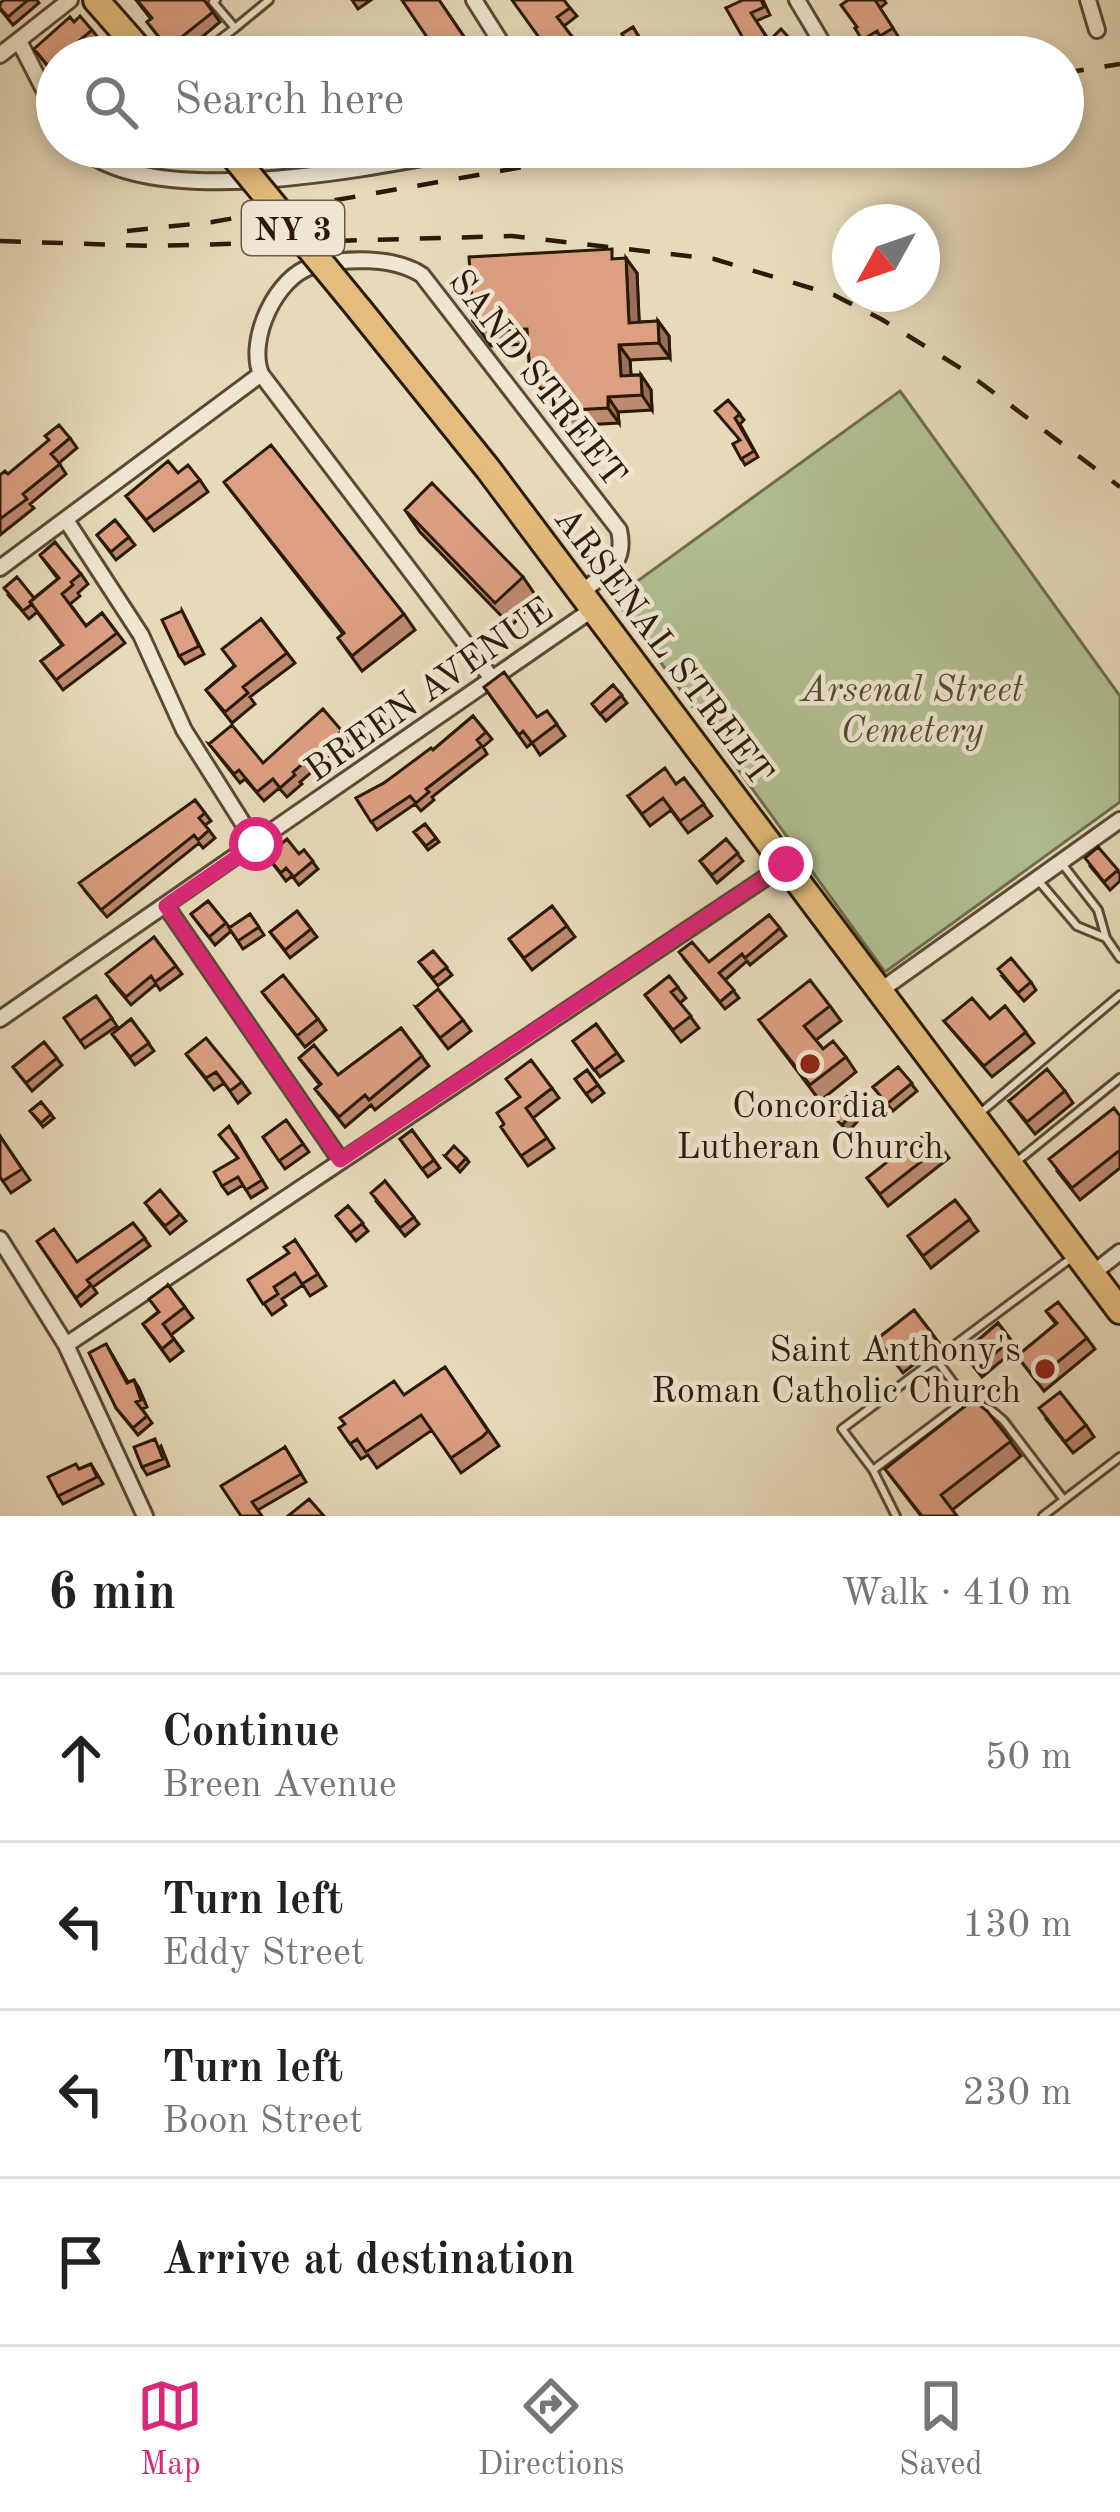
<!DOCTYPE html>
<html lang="en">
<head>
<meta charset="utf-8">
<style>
	body { margin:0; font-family:"Old Standard TT",serif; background:#f2f2f2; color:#222 }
	.compass { position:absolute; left:832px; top:204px; width:108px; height:108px; border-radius:50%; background:#fff; box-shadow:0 6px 18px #0003; rotate:230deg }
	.stop { position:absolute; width:36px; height:36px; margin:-27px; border:9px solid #db2777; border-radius:50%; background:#fff }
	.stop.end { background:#db2777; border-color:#fff; box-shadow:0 3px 12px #0008 }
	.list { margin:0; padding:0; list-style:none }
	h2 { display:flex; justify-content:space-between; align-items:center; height:156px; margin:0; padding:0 48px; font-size:51px }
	h2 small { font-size:39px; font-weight:400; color:#767676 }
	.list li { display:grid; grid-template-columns:78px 1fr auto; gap:36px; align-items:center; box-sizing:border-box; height:168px; padding:0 48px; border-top:3px solid #e0e0e0 }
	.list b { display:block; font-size:45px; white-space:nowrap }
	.list p { margin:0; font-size:39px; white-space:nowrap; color:#767676 }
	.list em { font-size:39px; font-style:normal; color:#767676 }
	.icon { flex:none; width:66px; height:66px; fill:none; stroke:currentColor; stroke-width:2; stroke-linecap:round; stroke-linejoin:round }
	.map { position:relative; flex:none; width:1120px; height:1516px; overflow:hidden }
	.search { position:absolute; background:#fff; box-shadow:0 6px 18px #0003; left:36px; right:36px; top:36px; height:132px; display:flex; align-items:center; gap:30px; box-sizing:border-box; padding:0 42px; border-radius:66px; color:#767676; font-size:45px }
	.sheet { height:828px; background:#fff }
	nav { display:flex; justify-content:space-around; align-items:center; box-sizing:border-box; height:168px; border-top:3px solid #e0e0e0; background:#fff; font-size:33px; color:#767676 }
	nav a { display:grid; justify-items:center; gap:6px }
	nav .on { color:#db2777 }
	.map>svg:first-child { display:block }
</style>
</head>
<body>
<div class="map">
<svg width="1120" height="1516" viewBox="0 0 1120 1516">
	<rect width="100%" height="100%" fill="#e7dab9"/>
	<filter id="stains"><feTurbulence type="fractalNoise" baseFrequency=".00167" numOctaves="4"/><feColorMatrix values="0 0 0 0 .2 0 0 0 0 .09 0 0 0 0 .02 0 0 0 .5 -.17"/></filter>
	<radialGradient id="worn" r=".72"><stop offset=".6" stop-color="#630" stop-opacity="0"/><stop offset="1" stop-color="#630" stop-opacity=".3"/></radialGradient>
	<!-- green -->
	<path fill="#b1c092" stroke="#6e6d4d" stroke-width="3" d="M900,391L1120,696V802L885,972L614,598Z"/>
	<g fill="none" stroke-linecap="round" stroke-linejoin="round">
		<!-- lane casing -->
		<g stroke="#5a4a34" stroke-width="12">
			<path id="lane" d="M235,28L269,0
				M197,57L235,28L213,2L216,0
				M1063,865L1098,910L1106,938L1120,958
				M1037,879L1077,926L1106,938
				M979,1114L1120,995
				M1015,1163L1120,1078
				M936,1359L966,1400L873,1470L842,1429L1070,1259
				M970,1401L991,1410L1003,1420L1064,1500
				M873,1470L896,1516
				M1043,1516L1120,1457"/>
		</g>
		<!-- street casing -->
		<g stroke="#5a4a34" stroke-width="20">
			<path id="street" d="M474,0L510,57
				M797,0L831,57
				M1088,0L1097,30
				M20,43L57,115
				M0,55L70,0
				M80,147C157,215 387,164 482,147
				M66,520L141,635L184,730L256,844
				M0,568L261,374
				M493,680L261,374C247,340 276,276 313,266C346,258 393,256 422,275L619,530C627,565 605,572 581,593
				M166,906L341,1161
				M881,990L1120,820
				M0,1019L593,609
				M0,1239L66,1345L145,1516
				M1093,1273L1120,1252
				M66,1345L786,864"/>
		</g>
		<!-- highway casing -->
		<g stroke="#2b1a08" stroke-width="30">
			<path id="highway" d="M96,0L146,57
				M360,310L488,469L1120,1311"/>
		</g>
		<!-- lane -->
		<use href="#lane" stroke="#efe7d2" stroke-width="6"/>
		<!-- street -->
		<use href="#street" stroke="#efe7d2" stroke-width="14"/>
		<!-- highway -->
		<use href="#highway" stroke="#e4bd7c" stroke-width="24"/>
		<!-- rail -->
		<path stroke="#2b1a08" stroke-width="4.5" stroke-dasharray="21 21" stroke-linecap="butt" d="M1063,73L1120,64
			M127,231L212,222L636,147
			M0,241L152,246L512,236L714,259L834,295L881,319L962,369L1120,487"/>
		<!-- highway-bridge casing -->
		<g stroke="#2b1a08" stroke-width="30" stroke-linecap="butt">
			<path id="highway-bridge" d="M226,147L360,310"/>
		</g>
		<!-- highway-bridge -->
		<use href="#highway-bridge" stroke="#e4bd7c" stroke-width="24"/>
	</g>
	<!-- wall -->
	<path fill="#bd896f" stroke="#2b1a08" stroke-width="3" d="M4,0H37L39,3L13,25L0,9Z
		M136,0H204L220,22L178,57H174L147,22L151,19Z
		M352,0H371L358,9Z
		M402,0H439L469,44L453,57H441Z
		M512,0L570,8L577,16L564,26Z
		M763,0L770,15L756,21L769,40L793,42L799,50L793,57H767L761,50L754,55L726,8Z
		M848,0H884L886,3L880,8L898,36L886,44L882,39L868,48L855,28L857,27Z
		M74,22L92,30L100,40L82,55L57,57L56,77L34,49Z
		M633,27L646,48L635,54L622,34Z
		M618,259L637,273L639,322L658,321L669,336L670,358L630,360L631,375H641L651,390L652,410L618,412L619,423L564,426L554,411L553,388L541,389L530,374L528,344L491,346L473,321Z
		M728,400L744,420L740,424L758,457L745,465L733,444L739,441Z
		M70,438L77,448L59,463L66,474L30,504L34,508L0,535V475L8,474Z
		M178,473L200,480L208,492L154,531L126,496Z
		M224,482L404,614L415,630L362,671L338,638L343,634Z
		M405,510L523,577L538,599L511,626L420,532Z
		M115,520L135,545L116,560L97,535Z
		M40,555L81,574L88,584L78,593L80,596L70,604L86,626L102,613L125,643L63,690L41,661L62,645L37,612L29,619L9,596L34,598L58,579Z
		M182,611L204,654L185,664L179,656Z
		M261,619L295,663L250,697L255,704L232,723L206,690L234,666Z
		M613,685L627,703L606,721L592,704Z
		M484,687L537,717L547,711L565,736L540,755L532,743L527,747Z
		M473,716L492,739L483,747L487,754L432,797L434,800L421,811L415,804L377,830L356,798L384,783L433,750Z
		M342,731L348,741L300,782L302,784L287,797L279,788L264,801L245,779L240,783L209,744L263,763Z
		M684,778L712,816L688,833L671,810L650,826L628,796L676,784Z
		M195,800L211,821L205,825L215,838L203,848L199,843L107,917L85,891Z
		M425,824L439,842L428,850L414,832Z
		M726,839L743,861L717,883L700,861Z
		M1098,847L1120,874V881L1110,890L1090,866Z
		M304,850L318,869L299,885L292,876L286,881L267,856L299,854Z
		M208,901L230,928L250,914L264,935L243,949L231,931L215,945L191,914Z
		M552,906L575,937L532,970L509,939Z
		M297,911L317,937L290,958L270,932Z
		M769,915L786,936L750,965L747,961L725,980L739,998L725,1009L685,960L709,962Z
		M154,937L182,974L160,990L156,984L131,1005L111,981Z
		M433,951L452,975L438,986L419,962Z
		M669,976L686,998L680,1003L699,1028L681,1042L645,995Z
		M1003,977L1031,982L1036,990L1024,1001Z
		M262,992L318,1019L326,1030L305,1047Z
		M96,996L117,1026L85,1048L64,1018Z
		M830,1006L841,1021L816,1040L823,1049L846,1057L856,1072L820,1101L759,1020Z
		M1005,1006L1034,1043L992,1077L944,1021L990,1019Z
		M416,1007L463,1020L471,1031L448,1049Z
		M131,1019L154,1051L135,1065L112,1034Z
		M596,1024L623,1061L600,1077L573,1041Z
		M401,1028L429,1066L375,1110L371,1105L345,1127L315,1089L320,1085L299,1058L338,1075Z
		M44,1042L62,1065L32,1091L13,1067Z
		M186,1054L242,1082L250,1093L238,1103L224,1083L214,1090Z
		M898,1067L917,1091L893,1111L873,1087Z
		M587,1070L604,1093L592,1102L575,1079Z
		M552,1088L559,1098L533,1118L554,1148L528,1166L501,1127Z
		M1065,1091L1073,1103L1035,1134L1009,1101Z
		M41,1102L54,1118L43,1127L30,1111Z
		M1120,1116V1168L1080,1200L1057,1171Z
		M286,1120L309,1152L285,1169L263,1137Z
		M412,1130L440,1168L428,1177L400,1139Z
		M928,1130L949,1158L888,1206L867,1178L911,1150Z
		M235,1134L267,1188L251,1198L243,1185L228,1194L222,1186L237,1158Z
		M0,1136L30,1180L11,1193L0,1177Z
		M445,1156L466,1158L469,1162L460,1172Z
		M385,1181L419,1224L405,1236L376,1201Z
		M955,1200L978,1231L931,1268L908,1236Z
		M348,1206L368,1231L356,1241L336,1216Z
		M151,1211L180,1214L186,1221L170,1234Z
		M133,1223L150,1246L93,1287L97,1293L81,1306L37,1241L77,1262Z
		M295,1240L326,1286L310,1296L303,1285L282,1299L286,1305L272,1315L248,1280L289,1253Z
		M168,1285L193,1318L171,1335L183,1351L170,1361L143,1324L158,1312Z
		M914,1310L940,1344L903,1373L877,1339Z
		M1046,1311L1087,1338L1095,1349L1044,1391L1017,1356L1056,1324Z
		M998,1323L1017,1348L982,1377L963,1353Z
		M106,1344L128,1382L134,1380L139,1388L147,1407L142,1409L152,1423L138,1435L116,1408Z
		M445,1367L499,1446L461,1473L432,1430L377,1468L368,1455L361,1459L339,1428L404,1395Z
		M987,1411L1021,1456L952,1510L957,1516H921L885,1469Z
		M1047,1420L1086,1425L1094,1437L1073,1453Z
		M161,1446L169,1466L147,1475L142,1467Z
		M285,1447L306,1482L258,1510L241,1516Z
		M91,1464L103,1484L63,1504L58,1496L79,1469Z"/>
	<!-- shaded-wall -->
	<path fill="#9a6f5a" stroke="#2b1a08" stroke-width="3" d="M793,42L799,50L793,57H781Z
		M626,258L637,273L640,338L629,323Z
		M658,321L669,336L670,358L659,343Z
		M619,345L630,360L632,391L621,376Z
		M641,375L651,390L652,410L642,395Z
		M608,397L618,412L619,423L608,408Z
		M860,1105L865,1113L847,1133L842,1125Z"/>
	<!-- building -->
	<path fill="#dc9f81" stroke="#2b1a08" stroke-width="3" d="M4,0H28L8,17L0,8V3Z
		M137,0H204L213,12L168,48L147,22L152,18Z
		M402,0H439L464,37L439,55Z
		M512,0H564L570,8L557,17L588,57H553Z
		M743,0H761L764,7L751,13L769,41L781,29L793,42L781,57H769L755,43L748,47L726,8Z
		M848,0H875L893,28L880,36L877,31L862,40L855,28L857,27L841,5Z
		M80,16L92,30L74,45L84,57H57V60L49,67L34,49L70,17L74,22Z
		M633,27L643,44L632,50L622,34Z
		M660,50L664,57H647Z
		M612,249V259L626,258L629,323L658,321L659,343L619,345L621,376L641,375L642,395L608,397V408L554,411L552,373L530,374L527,329L481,331L473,321L469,257Z
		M728,400L740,414L735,418L754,451L741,459L733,444L740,440L715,411Z
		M59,425L70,438L51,454L60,464L23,494L27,499L0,519V475L5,471L8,474L49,440L45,436Z
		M271,445L404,614L352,656L338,638L344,633L224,482Z
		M168,461L178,473L188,465L200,480L146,520L126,496Z
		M432,483L523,577L495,603L405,510Z
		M115,520L129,537L111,552L97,535Z
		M55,542L81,574L71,582L73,585L62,594L86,626L102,613L117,633L56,680L41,661L63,645L30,602L59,578L40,555Z
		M17,577L34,598L30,602L32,604L23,611L4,588Z
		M182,611L199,646L179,656L162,620Z
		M261,619L287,653L243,687L248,693L225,712L206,690L235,666L222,649Z
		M504,672L537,717L547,711L557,724L532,743L523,731L519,735L484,687Z
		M613,685L622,695L600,714L592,704Z
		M323,709L342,731L293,772L295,775L280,788L273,779L257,792L239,770L234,774L209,744L232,725L263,763Z
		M473,716L486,732L477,740L482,746L426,789L429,792L416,803L410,796L371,822L356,798L384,783L431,748L433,750Z
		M665,768L676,784L684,778L704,804L680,821L663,798L642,814L628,796Z
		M195,800L205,813L199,818L209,830L198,840L194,835L101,910L79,883Z
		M425,824L436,838L426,846L414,832Z
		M287,839L299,854L304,850L313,861L294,877L286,868L281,873L267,856Z
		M726,839L738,853L712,875L700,861Z
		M1098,847L1118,870L1104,882L1085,858Z
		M208,901L226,923L209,937L191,914Z
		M552,906L567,926L524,958L509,939Z
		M297,911L311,929L285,950L270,932Z
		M250,914L259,927L238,941L229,928Z
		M769,915L780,928L745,958L742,954L719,973L734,990L720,1002L679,952L692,942L709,962Z
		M154,937L176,966L155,982L151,976L126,997L106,974Z
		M433,951L447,967L433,978L419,962Z
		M1011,958L1031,982L1018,993L998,969Z
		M283,975L318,1019L297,1036L262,992Z
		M669,976L678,987L671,992L691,1016L673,1030L645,995Z
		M810,980L830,1006L804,1026L823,1049L833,1041L846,1057L810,1085L759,1020Z
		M438,989L463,1020L440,1038L416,1007Z
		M96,996L112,1018L80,1041L64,1018Z
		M972,998L990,1019L1005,1006L1026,1032L984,1066L944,1021Z
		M131,1019L149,1043L130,1057L112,1034Z
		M596,1024L617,1053L594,1070L573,1041Z
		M401,1028L422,1056L369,1100L365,1095L339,1117L315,1089L321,1084L299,1058L314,1045L338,1075Z
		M206,1038L242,1082L230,1091L216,1072L206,1078L186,1054Z
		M44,1042L57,1058L26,1083L13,1067Z
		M531,1060L552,1088L526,1108L547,1138L521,1156L501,1127L504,1124L497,1113L520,1097L506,1079Z
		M898,1067L912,1083L887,1104L873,1087Z
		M1047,1069L1065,1091L1027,1122L1009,1101Z
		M587,1070L598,1085L586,1094L575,1079Z
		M848,1095L860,1105L842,1125L831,1115Z
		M41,1102L51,1114L41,1123L30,1111Z
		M1114,1108L1120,1116V1150L1072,1188L1049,1159Z
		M286,1120L303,1144L279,1161L263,1137Z
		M229,1126L262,1180L246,1190L238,1177L222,1186L214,1172L238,1158L219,1135Z
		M412,1130L434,1160L422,1169L400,1139Z
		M928,1130L941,1146L880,1194L867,1178L907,1146L911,1150Z
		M0,1136L22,1169L3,1181L0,1177Z
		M454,1146L466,1158L457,1168L445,1156Z
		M385,1181L414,1217L400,1228L371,1193Z
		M160,1190L180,1214L165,1226L145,1203Z
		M955,1200L970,1219L923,1256L908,1236Z
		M348,1206L363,1223L350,1233L336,1216Z
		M133,1223L145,1238L87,1280L91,1285L76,1298L37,1241L54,1229L77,1262Z
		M295,1240L318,1274L302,1284L295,1273L274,1287L278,1294L263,1304L248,1280L289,1253L284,1247Z
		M168,1285L185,1307L163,1324L174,1339L162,1349L143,1324L159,1312L149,1299Z
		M1058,1302L1087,1338L1036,1380L1017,1356L1057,1323L1046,1311Z
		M914,1310L931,1332L894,1361L877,1339Z
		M998,1323L1011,1340L976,1369L963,1353Z
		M106,1344L127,1383L134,1380L141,1400L136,1402L147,1416L133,1428L116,1408L89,1353Z
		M445,1367L488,1431L482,1437L451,1458L421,1415L366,1452L357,1439L350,1444L339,1428L345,1424L340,1418L394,1381L404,1395Z
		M1060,1392L1086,1425L1065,1442L1039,1408Z
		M973,1400L987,1411L1011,1441L941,1495L957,1516H922L885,1469Z
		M155,1439L163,1459L142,1467L134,1447Z
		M285,1447L301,1474L252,1502L262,1516H241L221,1486Z
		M76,1464L79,1469L91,1464L97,1477L58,1496L48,1477Z
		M309,1499L324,1516H288Z"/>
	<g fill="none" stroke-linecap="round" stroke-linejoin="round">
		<!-- route -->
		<path stroke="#db2777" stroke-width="15" d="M256,844L166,906L340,1160L786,864"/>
	</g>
	<!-- markers -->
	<g fill="#8f2418" stroke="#efe7d2" stroke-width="4.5">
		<circle cx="810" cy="1064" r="12"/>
		<circle cx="1045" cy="1369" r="12"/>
	</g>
	<g text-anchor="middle" stroke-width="9" stroke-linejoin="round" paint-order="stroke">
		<!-- shield labels -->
		<rect fill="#efe7d2" stroke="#665845" stroke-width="3" x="242" y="201" width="102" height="54" rx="9"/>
		<g font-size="33" font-weight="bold" fill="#2b1a08">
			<text x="293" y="240">NY 3</text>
		</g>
		<!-- street labels -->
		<g font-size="36" fill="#2b1a08" stroke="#efe7d2">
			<text transform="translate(539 377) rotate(52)" y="13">SAND STREET</text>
			<text transform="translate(665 645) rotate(53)" y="13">ARSENAL STREET</text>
			<text transform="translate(428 688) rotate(-35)" y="13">BREEN AVENUE</text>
		</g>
		<!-- park labels -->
		<g font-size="36" font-style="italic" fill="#534c31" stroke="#efe7d2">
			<text x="912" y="701">Arsenal Street<tspan x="912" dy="41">Cemetery</tspan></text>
		</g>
		<!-- poi labels -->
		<g font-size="36" fill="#2b1a08" stroke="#efe7d2">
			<text x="810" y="1117">Concordia<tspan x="810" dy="41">Lutheran Church</tspan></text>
			<text x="1021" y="1361" text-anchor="end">Saint Anthony's<tspan x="1021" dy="41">Roman Catholic Church</tspan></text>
		</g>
	</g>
	<rect width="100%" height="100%" filter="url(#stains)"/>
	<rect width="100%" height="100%" fill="url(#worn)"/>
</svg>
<svg class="compass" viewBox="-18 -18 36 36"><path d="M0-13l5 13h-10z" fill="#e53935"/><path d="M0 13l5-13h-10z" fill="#767676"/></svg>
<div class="stop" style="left:256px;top:844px"></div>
<div class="stop end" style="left:786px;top:864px"></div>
<div class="search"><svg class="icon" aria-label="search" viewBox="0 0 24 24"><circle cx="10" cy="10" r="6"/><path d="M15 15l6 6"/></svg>Search here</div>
</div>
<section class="sheet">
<h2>6 min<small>Walk · 410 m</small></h2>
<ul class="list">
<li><svg class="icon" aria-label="ahead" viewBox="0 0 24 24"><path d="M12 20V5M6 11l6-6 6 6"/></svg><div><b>Continue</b><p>Breen Avenue</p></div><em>50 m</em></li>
<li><svg class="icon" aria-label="left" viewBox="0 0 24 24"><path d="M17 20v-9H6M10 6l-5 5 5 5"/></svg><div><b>Turn left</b><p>Eddy Street</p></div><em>130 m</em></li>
<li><svg class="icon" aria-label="left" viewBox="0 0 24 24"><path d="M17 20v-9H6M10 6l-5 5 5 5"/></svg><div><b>Turn left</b><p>Boon Street</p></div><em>230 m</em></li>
<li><svg class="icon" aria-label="arrive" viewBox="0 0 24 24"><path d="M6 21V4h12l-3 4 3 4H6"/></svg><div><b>Arrive at destination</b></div></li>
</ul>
</section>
<nav>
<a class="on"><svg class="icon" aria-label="map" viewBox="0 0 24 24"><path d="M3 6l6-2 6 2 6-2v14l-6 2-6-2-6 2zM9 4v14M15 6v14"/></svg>Map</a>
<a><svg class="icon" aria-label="directions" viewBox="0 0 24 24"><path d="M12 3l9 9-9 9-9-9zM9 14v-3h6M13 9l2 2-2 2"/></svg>Directions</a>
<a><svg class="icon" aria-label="saved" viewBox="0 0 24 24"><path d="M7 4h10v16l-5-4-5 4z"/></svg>Saved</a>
</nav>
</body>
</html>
